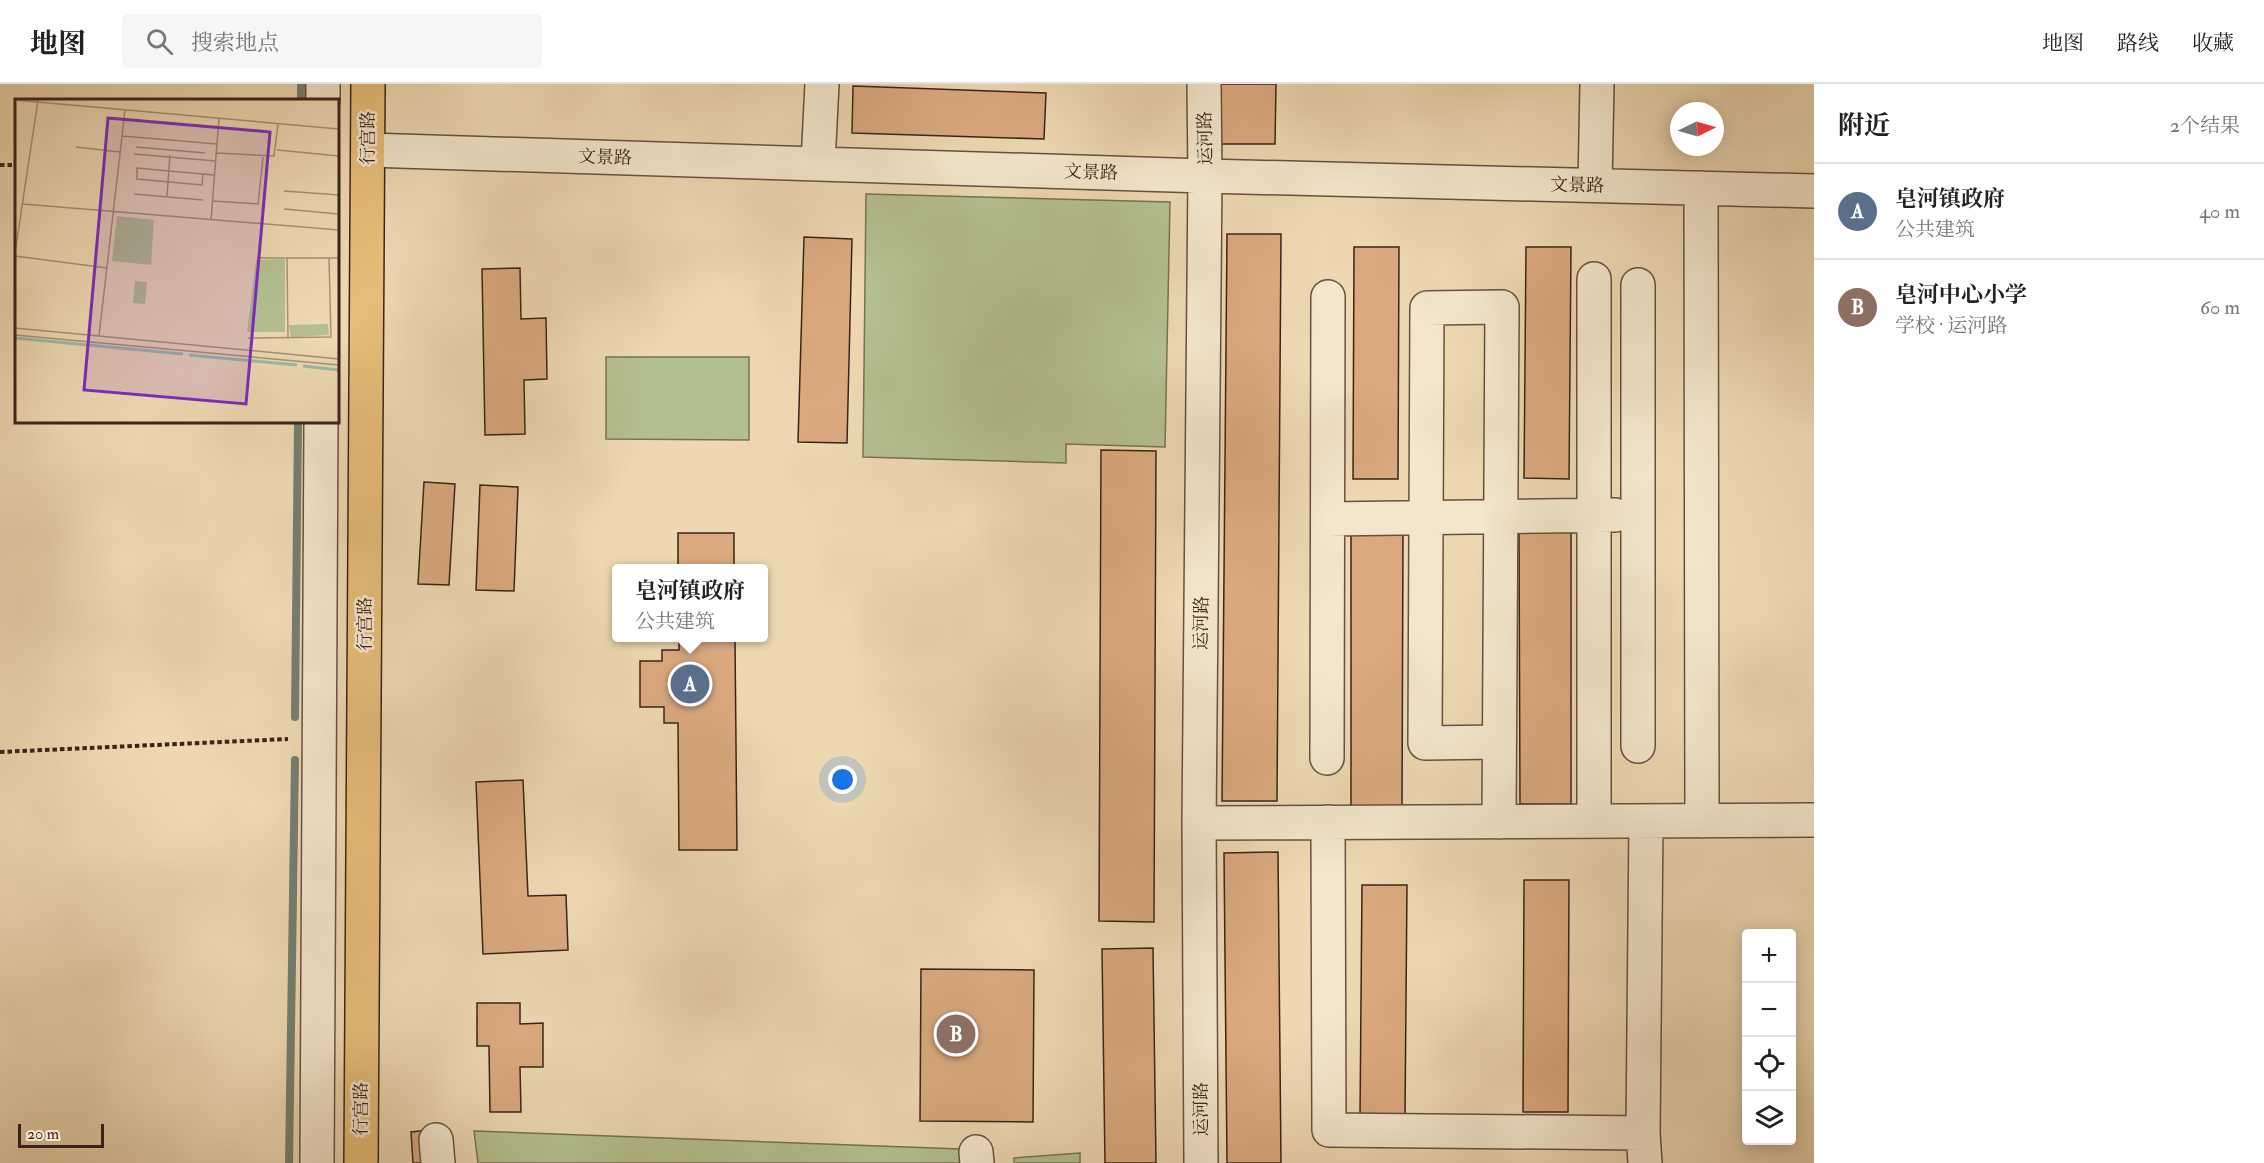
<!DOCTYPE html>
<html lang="zh">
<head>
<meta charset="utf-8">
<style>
	body { margin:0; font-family:"IM FELL Double Pica","Noto Serif SC",serif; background:#f6f6f6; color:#222 }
	.controls { position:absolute; right:18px; bottom:18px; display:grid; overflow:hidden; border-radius:6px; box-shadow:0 3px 15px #0003 }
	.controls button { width:54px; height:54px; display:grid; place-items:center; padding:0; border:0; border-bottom:2px solid #e0e0e0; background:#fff; color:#222; font:30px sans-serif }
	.compass { position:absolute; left:1670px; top:18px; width:54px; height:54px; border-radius:50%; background:#fff; box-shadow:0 3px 15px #0003; rotate:85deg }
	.scale { position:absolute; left:18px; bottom:15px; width:86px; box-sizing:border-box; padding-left:6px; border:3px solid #3c231a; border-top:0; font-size:16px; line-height:21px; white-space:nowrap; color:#3c231a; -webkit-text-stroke:4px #f3e6cd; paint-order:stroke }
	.you { position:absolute; left:843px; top:696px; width:21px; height:21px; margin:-15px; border:4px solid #fff; border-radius:50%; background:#1a73e8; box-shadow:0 0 0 9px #1a73e833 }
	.badge { display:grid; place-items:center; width:39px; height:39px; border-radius:50%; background:#ea580c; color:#fff; font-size:20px; font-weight:700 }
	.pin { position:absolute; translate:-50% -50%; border:3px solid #fff; box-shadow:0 2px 6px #0006 }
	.popup { position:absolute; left:612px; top:480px; width:156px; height:78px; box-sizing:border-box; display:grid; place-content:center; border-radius:6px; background:#fff; filter:drop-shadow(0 2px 4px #0005); font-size:20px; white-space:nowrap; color:#767676 }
	.popup b { font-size:22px; color:#222 }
	.popup::after { content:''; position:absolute; left:50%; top:100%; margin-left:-12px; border:12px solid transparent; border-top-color:#fff }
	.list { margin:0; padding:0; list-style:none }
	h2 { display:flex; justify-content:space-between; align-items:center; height:78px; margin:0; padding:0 24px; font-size:26px }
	h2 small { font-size:20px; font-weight:400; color:#767676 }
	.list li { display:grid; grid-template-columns:39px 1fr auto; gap:18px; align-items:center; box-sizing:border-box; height:96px; padding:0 24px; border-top:2px solid #e0e0e0 }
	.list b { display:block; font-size:22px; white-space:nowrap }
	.list p { margin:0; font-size:20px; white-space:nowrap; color:#767676 }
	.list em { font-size:20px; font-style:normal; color:#767676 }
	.icon { flex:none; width:33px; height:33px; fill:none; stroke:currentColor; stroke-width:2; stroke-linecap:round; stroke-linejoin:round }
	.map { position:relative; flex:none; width:1814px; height:1079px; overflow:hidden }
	header { display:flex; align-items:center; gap:36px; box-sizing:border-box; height:84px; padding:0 30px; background:#fff; border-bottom:2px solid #e0e0e0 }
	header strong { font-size:28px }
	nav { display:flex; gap:33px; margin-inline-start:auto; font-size:21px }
	.search { width:420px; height:54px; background:#f6f6f6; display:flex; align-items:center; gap:15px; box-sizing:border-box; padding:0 21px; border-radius:6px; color:#767676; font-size:22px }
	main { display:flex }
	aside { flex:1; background:#fff }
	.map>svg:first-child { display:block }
</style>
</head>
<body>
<header>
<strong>地图</strong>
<div class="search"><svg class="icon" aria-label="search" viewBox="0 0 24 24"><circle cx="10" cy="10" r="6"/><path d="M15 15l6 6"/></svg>搜索地点</div>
<nav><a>地图</a><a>路线</a><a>收藏</a></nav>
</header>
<main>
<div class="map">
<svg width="1814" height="1079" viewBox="0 0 1814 1079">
	<rect width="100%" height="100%" fill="#edd8b2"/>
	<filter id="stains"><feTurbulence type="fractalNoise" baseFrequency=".00333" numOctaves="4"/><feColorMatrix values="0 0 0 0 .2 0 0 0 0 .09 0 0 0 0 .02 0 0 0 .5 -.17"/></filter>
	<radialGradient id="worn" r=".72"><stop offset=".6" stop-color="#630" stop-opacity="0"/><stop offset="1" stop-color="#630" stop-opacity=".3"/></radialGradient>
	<!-- green -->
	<path fill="#b4bf8f" stroke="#787154" stroke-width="1.5" d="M866,110L1170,118L1165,363L1066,360V379L863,373Z
		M606,273H749V356L606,355Z
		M474,1047L961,1065L962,1079H478Z
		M1080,1069V1079H1014V1074Z"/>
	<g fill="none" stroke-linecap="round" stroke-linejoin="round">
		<!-- stream -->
		<path stroke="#747e71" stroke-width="8" d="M301,16V0
			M295,633L298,338
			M289,1079L295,676"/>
	</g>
	<!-- building -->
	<path fill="#daa97f" stroke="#3c231a" stroke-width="1.5" d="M1220,0H1276L1275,60H1220Z
		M853,2L1046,9L1044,55L852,49Z
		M1227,150H1281L1277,717H1222Z
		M804,153L852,155L847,359L798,358Z
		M1354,163H1399L1398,395H1353Z
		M1526,163H1571L1569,395L1524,394Z
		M520,184L521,235L546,234L547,295L524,296L525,350L485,351L482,185Z
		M1101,366L1156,367L1154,838L1099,837Z
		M424,398L455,400L449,501L418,500Z
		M480,401L518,403L514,507L476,506Z
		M1519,444H1571V720H1520Z
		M1351,448H1403L1402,724H1351Z
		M678,449H734V484H678Z
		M679,554H735L737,766H679L678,639H664V623H640V577H662V566H679Z
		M523,696L528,812L566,811L568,866L483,870L476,698Z
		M1278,768L1281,1079H1227L1224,769Z
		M1524,796H1569L1568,1028H1523Z
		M1362,801H1407L1405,1033H1360Z
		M1153,864L1156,1079H1105L1102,865Z
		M921,885L1034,886L1033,1038L920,1037Z
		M477,919H520V940L543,939V983H520L521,1028H490L489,962H477Z
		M429,1046L432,1079H413L411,1048Z"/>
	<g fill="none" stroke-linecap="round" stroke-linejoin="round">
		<!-- minor casing -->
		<g stroke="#685040" stroke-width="36">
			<path id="minor" d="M323,16V0
				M368,66L1205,92L1814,107
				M818,79L822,0
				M1595,101L1597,0
				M1701,104L1702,737
				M1638,201V662
				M1328,435L1615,431
				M1327,674L1328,213
				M1594,737V195
				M1328,738L1329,1046L1643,1049
				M1499,738C1500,566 1501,395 1502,223L1427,224L1425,659L1499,658
				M1199,739L1814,736
				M436,1056L438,1079
				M976,1068L977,1079
				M317,1079L321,338
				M1201,1079L1199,739L1205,92L1204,0
				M1645,1079L1643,1049L1646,737"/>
		</g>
		<!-- major casing -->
		<g stroke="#3c231a" stroke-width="36">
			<path id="major" d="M361,1079L368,0"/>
		</g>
		<!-- path -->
		<path stroke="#3c231a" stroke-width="4" stroke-dasharray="4.5 3" stroke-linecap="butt" d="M0,81H16
			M0,668L288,655"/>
		<!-- minor -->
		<use href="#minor" stroke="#f3e6cd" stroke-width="33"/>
		<!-- major -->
		<use href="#major" stroke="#e6bc79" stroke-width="33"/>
	</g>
	<g text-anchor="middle" stroke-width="5" stroke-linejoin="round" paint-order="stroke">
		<!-- street labels -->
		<g font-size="18" fill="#3c231a" stroke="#f3e6cd">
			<text transform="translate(368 54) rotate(-90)" y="6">行宫路</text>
			<text transform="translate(1205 54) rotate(-91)" y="6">运河路</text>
			<text transform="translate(605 73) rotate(2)" y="6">文景路</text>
			<text transform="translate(1091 88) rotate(2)" y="6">文景路</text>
			<text transform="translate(1577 101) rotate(1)" y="6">文景路</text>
			<text transform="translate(1201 539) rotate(-89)" y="6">运河路</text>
			<text transform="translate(365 540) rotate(-90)" y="6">行宫路</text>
			<text transform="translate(361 1025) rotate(-90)" y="6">行宫路</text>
			<text transform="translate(1201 1025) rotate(-90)" y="6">运河路</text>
		</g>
	</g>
	<!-- overview -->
	<g transform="translate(15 15)">
		<rect width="324" height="324" fill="#edd8b2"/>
		<path d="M102,117L139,121L136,166L97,162ZM270,160V233H232L241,161ZM120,182L132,183L130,205L118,204ZM313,225L314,236L276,238L274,226Z" fill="#b4bf8f"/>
		<path fill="none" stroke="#99baab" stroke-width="3" d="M0,239L168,255M174,256L282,266M288,267L324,271"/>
		<path fill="none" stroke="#a69075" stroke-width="1.5" d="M0,1L324,30M107,37L202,45M61,48L105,53M121,48L190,54M262,51L324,57M201,54L259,57L263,25M119,55L201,62M188,75L187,86L122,80V69L154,72L188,75L199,76M269,92L324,96M119,95L188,101M152,97L155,56M197,102L243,105L248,58M8,105L324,131M269,110L324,115M196,121L204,19M0,154L23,1M0,157L92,169M242,159H324M272,159L273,240M0,229L324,260M0,236L324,266M84,237L110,11M233,239L316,238L314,159"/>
		<path fill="#7b2cbf" fill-opacity="0.15" stroke="#7b2cbf" stroke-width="3" d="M93,19L255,33L231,305L69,291Z"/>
		<rect width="324" height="324" fill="none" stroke="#3c231a" stroke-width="3"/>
	</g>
	<rect width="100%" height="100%" filter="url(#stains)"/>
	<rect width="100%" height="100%" fill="url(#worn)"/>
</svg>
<div class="controls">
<button>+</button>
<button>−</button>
<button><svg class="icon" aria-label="locate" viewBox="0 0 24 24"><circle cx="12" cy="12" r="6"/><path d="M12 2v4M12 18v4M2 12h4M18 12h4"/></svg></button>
<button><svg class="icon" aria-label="layers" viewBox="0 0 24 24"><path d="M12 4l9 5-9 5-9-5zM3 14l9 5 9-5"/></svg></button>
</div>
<svg class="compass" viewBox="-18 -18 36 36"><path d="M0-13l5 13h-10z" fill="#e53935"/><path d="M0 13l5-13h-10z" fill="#767676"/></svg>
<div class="scale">20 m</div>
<div class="you"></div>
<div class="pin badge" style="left:690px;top:600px;background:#5c6f8a">A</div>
<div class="popup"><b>皂河镇政府</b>公共建筑</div>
<div class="pin badge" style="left:956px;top:950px;background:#8d6e63">B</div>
</div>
<aside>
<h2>附近<small>2个结果</small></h2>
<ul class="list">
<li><span class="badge" style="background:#5c6f8a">A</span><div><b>皂河镇政府</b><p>公共建筑</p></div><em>40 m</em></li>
<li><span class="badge" style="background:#8d6e63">B</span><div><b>皂河中心小学</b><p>学校 · 运河路</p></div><em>60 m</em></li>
</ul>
</aside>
</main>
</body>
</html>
